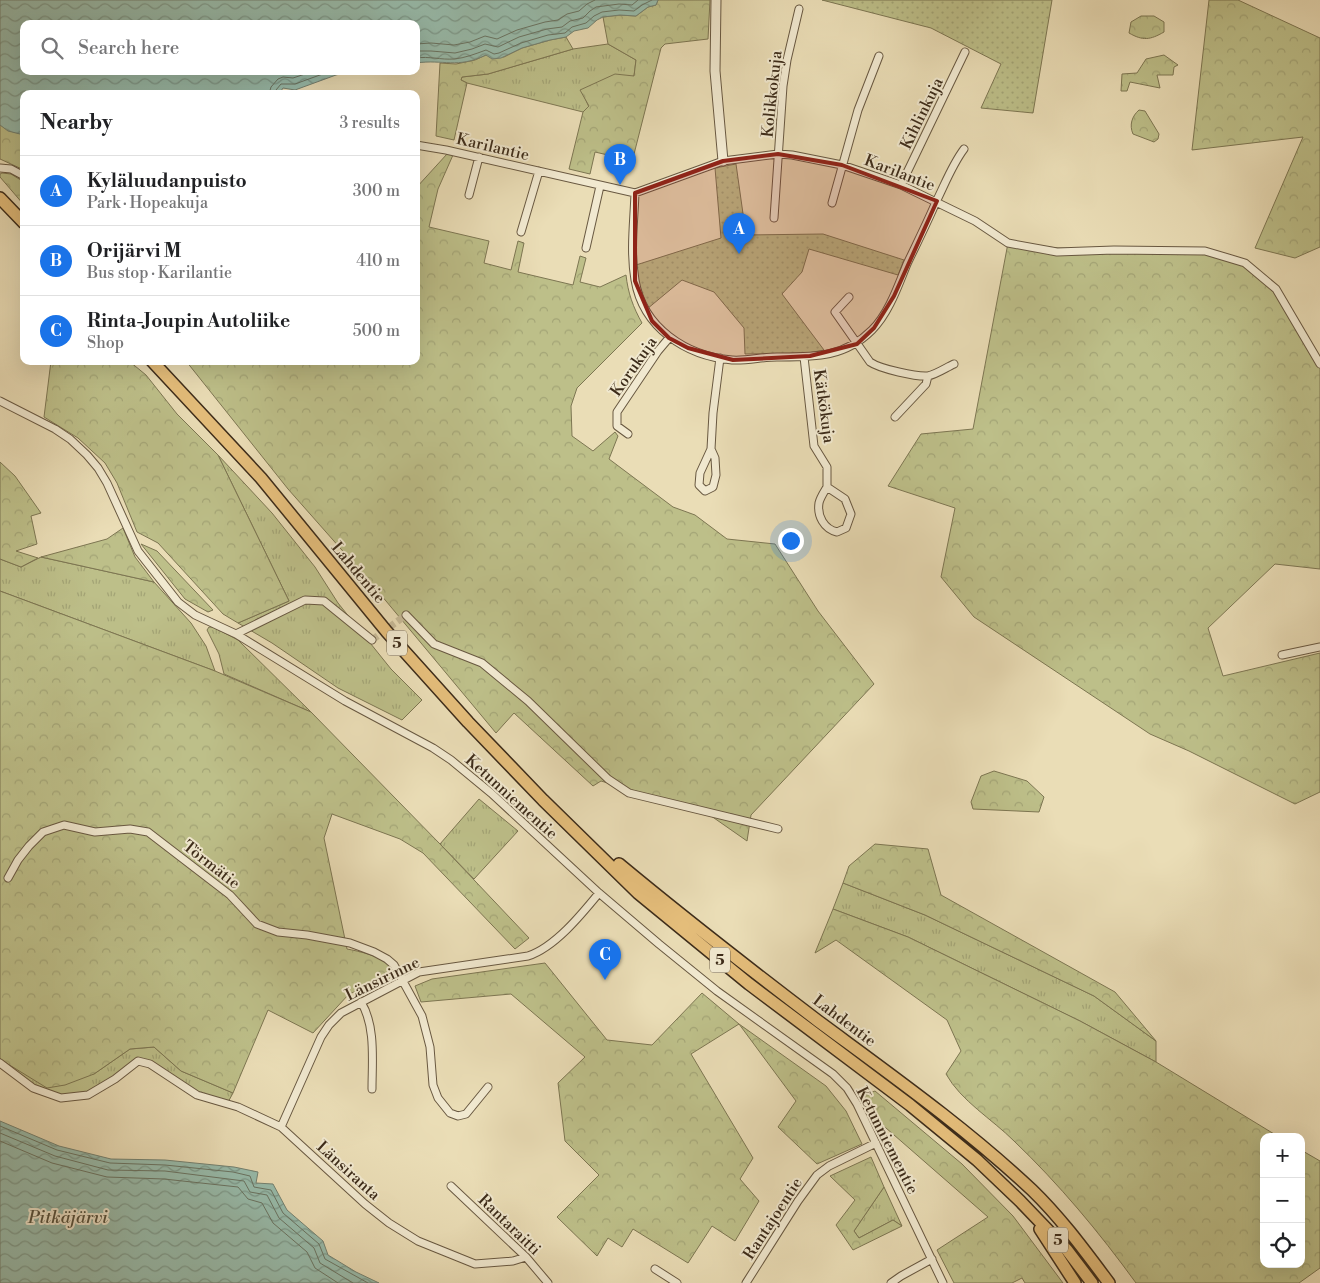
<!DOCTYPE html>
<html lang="en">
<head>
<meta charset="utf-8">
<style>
	body { margin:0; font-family:"Libre Bodoni",serif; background:#f2f2f2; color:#202124 }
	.controls { position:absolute; right:15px; bottom:15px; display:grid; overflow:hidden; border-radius:10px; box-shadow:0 5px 20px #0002 }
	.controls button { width:45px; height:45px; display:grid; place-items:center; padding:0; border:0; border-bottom:1px solid #e0e0e0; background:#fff; color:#202124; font:25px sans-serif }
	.you { position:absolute; left:790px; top:540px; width:18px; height:18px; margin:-12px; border:4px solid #fff; border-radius:50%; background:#1a73e8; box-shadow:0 0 0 8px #1a73e833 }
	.badge { display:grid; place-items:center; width:32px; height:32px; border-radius:50%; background:#1a73e8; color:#fff; font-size:16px; font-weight:700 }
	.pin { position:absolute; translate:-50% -41px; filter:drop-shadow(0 1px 2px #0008) }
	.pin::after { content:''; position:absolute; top:26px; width:18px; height:15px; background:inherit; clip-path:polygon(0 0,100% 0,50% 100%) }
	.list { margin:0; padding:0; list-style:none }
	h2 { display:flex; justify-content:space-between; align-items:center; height:65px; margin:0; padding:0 20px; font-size:21px }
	h2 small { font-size:16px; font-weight:400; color:#757577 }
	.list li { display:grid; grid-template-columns:32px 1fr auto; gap:15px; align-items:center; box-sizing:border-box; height:70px; padding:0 20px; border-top:1px solid #e0e0e0 }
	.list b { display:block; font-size:19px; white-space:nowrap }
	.list p { margin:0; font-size:16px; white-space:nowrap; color:#757577 }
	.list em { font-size:16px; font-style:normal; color:#757577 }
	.icon { flex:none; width:28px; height:28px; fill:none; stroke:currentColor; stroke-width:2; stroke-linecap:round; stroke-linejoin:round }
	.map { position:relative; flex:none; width:1320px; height:1283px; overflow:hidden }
	.search { position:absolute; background:#fff; box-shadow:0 5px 20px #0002; left:20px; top:20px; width:400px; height:55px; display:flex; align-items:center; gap:12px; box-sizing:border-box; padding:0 18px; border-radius:10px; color:#757577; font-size:19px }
	.panel { position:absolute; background:#fff; box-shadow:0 5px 20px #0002; left:20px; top:90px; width:400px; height:275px; border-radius:10px }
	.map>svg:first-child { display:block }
</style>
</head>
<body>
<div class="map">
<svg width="1320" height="1283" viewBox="0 0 1320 1283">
	<defs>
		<pattern id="grass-tufts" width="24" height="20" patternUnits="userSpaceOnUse" patternTransform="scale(1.25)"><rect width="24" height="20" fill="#bdbf89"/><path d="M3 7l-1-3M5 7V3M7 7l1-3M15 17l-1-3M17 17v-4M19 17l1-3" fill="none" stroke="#a3a476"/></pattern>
		<pattern id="forest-crowns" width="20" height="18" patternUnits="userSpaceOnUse" patternTransform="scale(1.25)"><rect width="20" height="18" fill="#bdbf89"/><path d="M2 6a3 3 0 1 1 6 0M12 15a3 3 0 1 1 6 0" fill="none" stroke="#a3a476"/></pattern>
		<pattern id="park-dots" width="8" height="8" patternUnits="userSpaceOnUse" patternTransform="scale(1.25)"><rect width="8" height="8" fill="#bdbf89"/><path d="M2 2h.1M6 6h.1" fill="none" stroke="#a3a476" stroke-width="1.8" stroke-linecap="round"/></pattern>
		<pattern id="water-waves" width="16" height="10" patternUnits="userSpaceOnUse" patternTransform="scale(1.25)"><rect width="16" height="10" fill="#98bcac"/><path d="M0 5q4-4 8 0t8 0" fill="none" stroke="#7d998b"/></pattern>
	</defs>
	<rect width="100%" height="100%" fill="#eaddb6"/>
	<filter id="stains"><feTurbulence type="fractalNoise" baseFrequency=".004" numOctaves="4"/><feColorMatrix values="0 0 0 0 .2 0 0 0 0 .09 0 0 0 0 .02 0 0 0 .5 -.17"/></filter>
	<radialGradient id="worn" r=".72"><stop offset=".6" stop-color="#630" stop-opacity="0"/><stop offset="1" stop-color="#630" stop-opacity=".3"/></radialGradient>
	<!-- grass -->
	<path fill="url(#grass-tufts)" stroke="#7d7652" d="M608,44L636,60L634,76L581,90L589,107L583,112L467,83L461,80L462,77L488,74L573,49Z
		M218,455L272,513L315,567L338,603L391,669L422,700L402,720L338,688L272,643L238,623L289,601Z
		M41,557L154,582L191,623L206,646L215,671L0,591V559L21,567Z
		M209,627H213L238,640L311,712L224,674L219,654L207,630Z
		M479,799L518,831L474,879L440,844Z
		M843,883L925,915L1094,996L1156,1041V1062L1080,1021L908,937L833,909Z
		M154,1047L181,1071L233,1093L227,1104L202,1096L138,1061L88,1095L61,1098L33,1088L0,1063V1058L3,1061L94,1074L130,1049Z
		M884,1187L902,1226L893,1220L859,1238L854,1231Z"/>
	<!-- forest -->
	<path fill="url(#forest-crowns)" stroke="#7d7652" d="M658,0H710L708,39L665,44L661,48L633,158L625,159L595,152L590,174L569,169L583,112L589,106L580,90L615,74L634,76L636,60L608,44L603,17L620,15L636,16L648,7L656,5Z
		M1209,0H1238L1320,38V247L1295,258L1255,248L1303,137L1192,150Z
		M1141,16H1154L1164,22V32C1150,40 1143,41 1129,33L1131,22Z
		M566,37L573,49L488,74L462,77L461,80L467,83L454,140L436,136L440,63L456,64L475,60L486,55L504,57L522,48L550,40Z
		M1164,55L1178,65L1174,67L1173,75H1157L1160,88L1130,82L1127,91H1121L1122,74L1137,73L1146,59Z
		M1139,110L1145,111L1159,134L1158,139L1154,142L1133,134C1129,125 1132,116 1139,110Z
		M0,125L24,135V170L0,159Z
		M447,154L453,155L438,189L429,227L489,241L484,263L511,270L518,241L524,243L518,272L573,285L580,256L586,258L580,282L600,287L626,275C628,293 633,307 642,323L577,388L571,406L572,436L593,451L615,432L618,436L609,459L673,507L695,515L727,539L775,544L818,611L874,684L751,815L747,841L704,811L601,781L593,786L514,713L496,733L371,583L288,489L186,361H416V188Z
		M2,173L11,174L24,182V205L0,177V174Z
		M1008,243L1058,248L1205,251L1245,263L1276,289L1320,364V569L1275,564L1208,628L1223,676L1320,653V792L1295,804L1189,751L1150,734L974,617L941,577L955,508L888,486L921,434L973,429Z
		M51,361H129L146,375L177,414L218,455L289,601L238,623L223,614L158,543L137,532L117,483L105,463L78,438L44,417Z
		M0,462L15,476L41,513L31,516L37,544L16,551L38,558L21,567L0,559Z
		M123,528L135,557L154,582L41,557L107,539Z
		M141,544L157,551L213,610L208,612L185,599Z
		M0,591L215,671L311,712L440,844L529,938L515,949L423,853L400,839L332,814L324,838L347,949C358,951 382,956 389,966C391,969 392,974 393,977L349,994L313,1033L268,1010L233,1093L181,1071L154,1047L130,1049L94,1074L65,1085L47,1088L3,1061L0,1058Z
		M994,771L1027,781L1044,797L1039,812L973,809L971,802L981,776Z
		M875,844L928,849L941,895L1115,992L1156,1041L1094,996L925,915L843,883L849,866Z
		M833,909L908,937L1080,1021L1156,1062L1279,1137H1264V1264H1301V1150L1320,1161V1268L1299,1283H1136C1099,1232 1059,1184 1014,1141C992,1119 961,1101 946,1074L961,1051L947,1020L836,940L815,953Z
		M545,963L607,1040L652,1045L702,993L739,1024L826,1086L846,1111L862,1144L817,1164L778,1127L796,1101L739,1024L691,1054L753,1158L740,1179L759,1201L735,1241L712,1226L688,1263L633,1229L622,1247L608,1238L597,1256L557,1217L599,1175L565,1141L558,1083L585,1057L511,994L421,1002L415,986L432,979Z
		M875,1091L962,1164L1013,1216L1063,1283H1025L1022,1278L1012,1283H954L937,1250L988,1217L878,1121L862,1096Z
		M871,1157L884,1187L854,1231L859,1238L893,1220L902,1226L853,1250L836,1225L855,1200L830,1176Z"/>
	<!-- park -->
	<path fill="url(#park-dots)" stroke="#7d7652" d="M822,0H1052L1033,113L981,108L1001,64L931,28Z
		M736,164L746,235L823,234L904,260L898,275L809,249L802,272L782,294L824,350L808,353L745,354L744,328L714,292L682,280L647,309L639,285L636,265L721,238L715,168Z"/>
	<!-- water -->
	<path fill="url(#water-waves)" stroke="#748272" d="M0,0H658L656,5L648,7L636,16L620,15L603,17L597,20L588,28L574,31L566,37L550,40L522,48L501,58L492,59L486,55C457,69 444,59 416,63V24H24V71H351L336,75L295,90L283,88L279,94H24V135L8,131L0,125Z
		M0,1121L59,1146L111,1159L165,1160L234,1167L258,1172L256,1183L273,1184L287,1210L323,1241L328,1255L356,1272L379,1283H0Z"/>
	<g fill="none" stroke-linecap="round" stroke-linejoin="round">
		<!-- shore -->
		<path stroke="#6a7463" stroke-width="1" d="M416,44L431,43L454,45L470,42L485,36L497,39L517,30L545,22L558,20L567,14L579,11L587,4L595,0
			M416,51H431L455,53L472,49L485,44L498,47L519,37L547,29L562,27L570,21L583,18L590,11L596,7L619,4L632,5L638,0
			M416,58C429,56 441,60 454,59C465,58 475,54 486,50L494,54L499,53L521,43L548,35L565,33L572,27L586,23L594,16L602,12L619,10L634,11L642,5L652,0
			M269,94L271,87L278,79L283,77L293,78L314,71
			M276,94V90L281,84H295L331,71
			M0,1126L57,1150L110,1163L165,1165L233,1172L250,1176L254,1187L271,1190L283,1213L319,1244L325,1259L368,1283
			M0,1133L55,1156L108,1170L165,1171L244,1181L250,1192L267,1195L279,1218L314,1248L320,1263L353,1283
			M0,1141L52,1163L107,1177L164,1179L238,1187L248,1199L262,1203L273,1223L307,1252L315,1268L338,1283"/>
		<!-- minor-tunnel -->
		<path stroke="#c7ba97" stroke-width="7" stroke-dasharray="7 3.5" stroke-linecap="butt" d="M372,640L406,615"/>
		<!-- minor casing -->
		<g stroke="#685841" stroke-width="9">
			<path id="minor" d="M416,145L446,150L635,193L723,161L778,154L792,155L842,165L901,185L975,221L1008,243L1057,252L1114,250L1205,251L1245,263L1276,289L1320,364
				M0,168L11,169L24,176
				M901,185L965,52
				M635,193C634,222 630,251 635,280C643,328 686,356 732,360C747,361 762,357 777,357C814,357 844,358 872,330C889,313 898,286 907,264C917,243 927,223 936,202C945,184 952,165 964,149
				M469,195L479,157
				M832,203L858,110L879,56
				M774,218L783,86L787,60L799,9
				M521,232L539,171
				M586,248L600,186
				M849,297L835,312L870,362C880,369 917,377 928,376C937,374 947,367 954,364
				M804,357L814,446L827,467V487L845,499L851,514L846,528L837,532C824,529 817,516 819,503C820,498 824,492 827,487
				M0,401L55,429L70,439L87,455L98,468L107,483L138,551L178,602L195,615L236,634L345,701L433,748L451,760L491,793L599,893L659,944L717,991L833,1074L847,1088L857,1104L943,1283
				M895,417L926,384L928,376
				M628,434L617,426V412L658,351L669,338
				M711,449L700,473L699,485L705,491L713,487L716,475L715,458L711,449L713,413L720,358
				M406,615L434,644L482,663L528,701L608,779L629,793L778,829
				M236,634L305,600L324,601L372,640
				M1282,655L1320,647
				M8,878L18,860L29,846L43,832L64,825L95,832L130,829L148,832L230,895L257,924L278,932L307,935L350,943L374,952L387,959L394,965L422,1016L430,1047L433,1085L438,1098L450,1113L458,1116L466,1114L488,1087
				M361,1002C376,1026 372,1062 372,1089
				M0,1063L33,1088L61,1098L88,1095L115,1079L138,1061L150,1064L197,1095L238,1107L281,1127L365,1204L389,1223L418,1241L475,1264L513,1261L526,1257
				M281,1127L321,1037L329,1025L341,1013L419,972L528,956C555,947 581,915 599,893
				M451,1186L526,1257L548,1283
				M655,1269L677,1283
				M746,1283L798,1201L817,1175L829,1166L876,1143
				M891,1283L901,1276L932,1259"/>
		</g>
		<!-- tertiary casing -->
		<g stroke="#685841" stroke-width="11">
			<path id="tertiary" d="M716,0L715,71L723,161"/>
		</g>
		<!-- trunk casing -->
		<g stroke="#3d2c1a" stroke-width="14">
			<path id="trunk" d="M0,198L24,223
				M152,361L261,478L387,632L468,722L543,800L638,893L749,984L910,1105L977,1160L1020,1201L1067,1250L1092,1283
				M619,864C684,918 751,970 818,1021C891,1075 966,1128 1032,1190C1061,1218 1085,1251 1109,1283
				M1040,1229L1075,1283"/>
		</g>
		<!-- minor -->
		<use href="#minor" stroke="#f1e9d0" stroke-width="7"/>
		<!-- tertiary -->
		<use href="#tertiary" stroke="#f1e9d0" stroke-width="9"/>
		<!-- trunk -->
		<use href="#trunk" stroke="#e5be7b" stroke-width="11"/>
	</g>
	<!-- marked area -->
	<path fill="#8f2418" fill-opacity="0.2" stroke="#8f2418" stroke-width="4" stroke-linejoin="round" d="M778,154L842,165L937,201L894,296L874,328L857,344L810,356L733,360L688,348L669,338L652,321L635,281V193L723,161Z"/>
	<g text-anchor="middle" stroke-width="4" stroke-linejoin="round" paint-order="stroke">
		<!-- shield labels -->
		<g fill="#f1e9d0" stroke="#736551" stroke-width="1">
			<rect x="387" y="630.5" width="20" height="25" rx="4"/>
			<rect x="710" y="947.5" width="20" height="25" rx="4"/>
			<rect x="1048" y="1227.5" width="20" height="25" rx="4"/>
		</g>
		<g font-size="15" font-weight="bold" fill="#3d2c1a">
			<text x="397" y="648">5</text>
			<text x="720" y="965">5</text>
			<text x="1058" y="1245">5</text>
		</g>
		<!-- street labels -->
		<g font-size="16" fill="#3d2c1a" stroke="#f1e9d0">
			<text transform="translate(771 94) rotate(-84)" y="6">Kolikkokuja</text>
			<text transform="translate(921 113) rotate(-64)" y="6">Kihlinkuja</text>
			<text transform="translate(493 146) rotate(13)" y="6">Karilantie</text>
			<text transform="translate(900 172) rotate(21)" y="6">Karilantie</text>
			<text transform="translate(633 366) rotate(-55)" y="6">Korukuja</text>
			<text transform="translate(825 406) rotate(82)" y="6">Kätkökuja</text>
			<text transform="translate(359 572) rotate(50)" y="6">Lahdentie</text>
			<text transform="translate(512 796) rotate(42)" y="6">Ketunniementie</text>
			<text transform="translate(212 864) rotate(38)" y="6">Törmätie</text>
			<text transform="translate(382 978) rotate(-26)" y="6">Länsirinne</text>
			<text transform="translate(845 1020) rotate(37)" y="6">Lahdentie</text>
			<text transform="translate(888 1140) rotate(63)" y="6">Ketunniementie</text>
			<text transform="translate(349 1170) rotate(42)" y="6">Länsiranta</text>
			<text transform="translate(772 1218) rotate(-57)" y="6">Rantajoentie</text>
			<text transform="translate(510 1224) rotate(44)" y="6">Rantaraitti</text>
		</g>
		<!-- water labels -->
		<g font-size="18" font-style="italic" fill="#54503e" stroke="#f1e9d0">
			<text x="68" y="1223">Pitkäjärvi</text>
		</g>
	</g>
	<rect width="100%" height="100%" filter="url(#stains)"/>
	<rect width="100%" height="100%" fill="url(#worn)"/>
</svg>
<div class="controls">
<button>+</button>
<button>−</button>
<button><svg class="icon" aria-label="locate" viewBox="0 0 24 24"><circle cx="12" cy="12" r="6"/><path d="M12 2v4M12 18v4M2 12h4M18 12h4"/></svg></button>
</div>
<div class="you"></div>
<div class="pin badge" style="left:739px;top:254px">A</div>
<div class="pin badge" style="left:620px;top:185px">B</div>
<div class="pin badge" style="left:605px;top:980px">C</div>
<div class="search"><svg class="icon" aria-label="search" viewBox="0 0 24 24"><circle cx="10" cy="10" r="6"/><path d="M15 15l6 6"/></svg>Search here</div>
<section class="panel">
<h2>Nearby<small>3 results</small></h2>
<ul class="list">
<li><span class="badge">A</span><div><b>Kyläluudanpuisto</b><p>Park · Hopeakuja</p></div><em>300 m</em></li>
<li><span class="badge">B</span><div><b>Orijärvi M</b><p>Bus stop · Karilantie</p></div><em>410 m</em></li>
<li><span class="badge">C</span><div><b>Rinta-Joupin Autoliike</b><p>Shop</p></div><em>500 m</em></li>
</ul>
</section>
</div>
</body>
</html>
